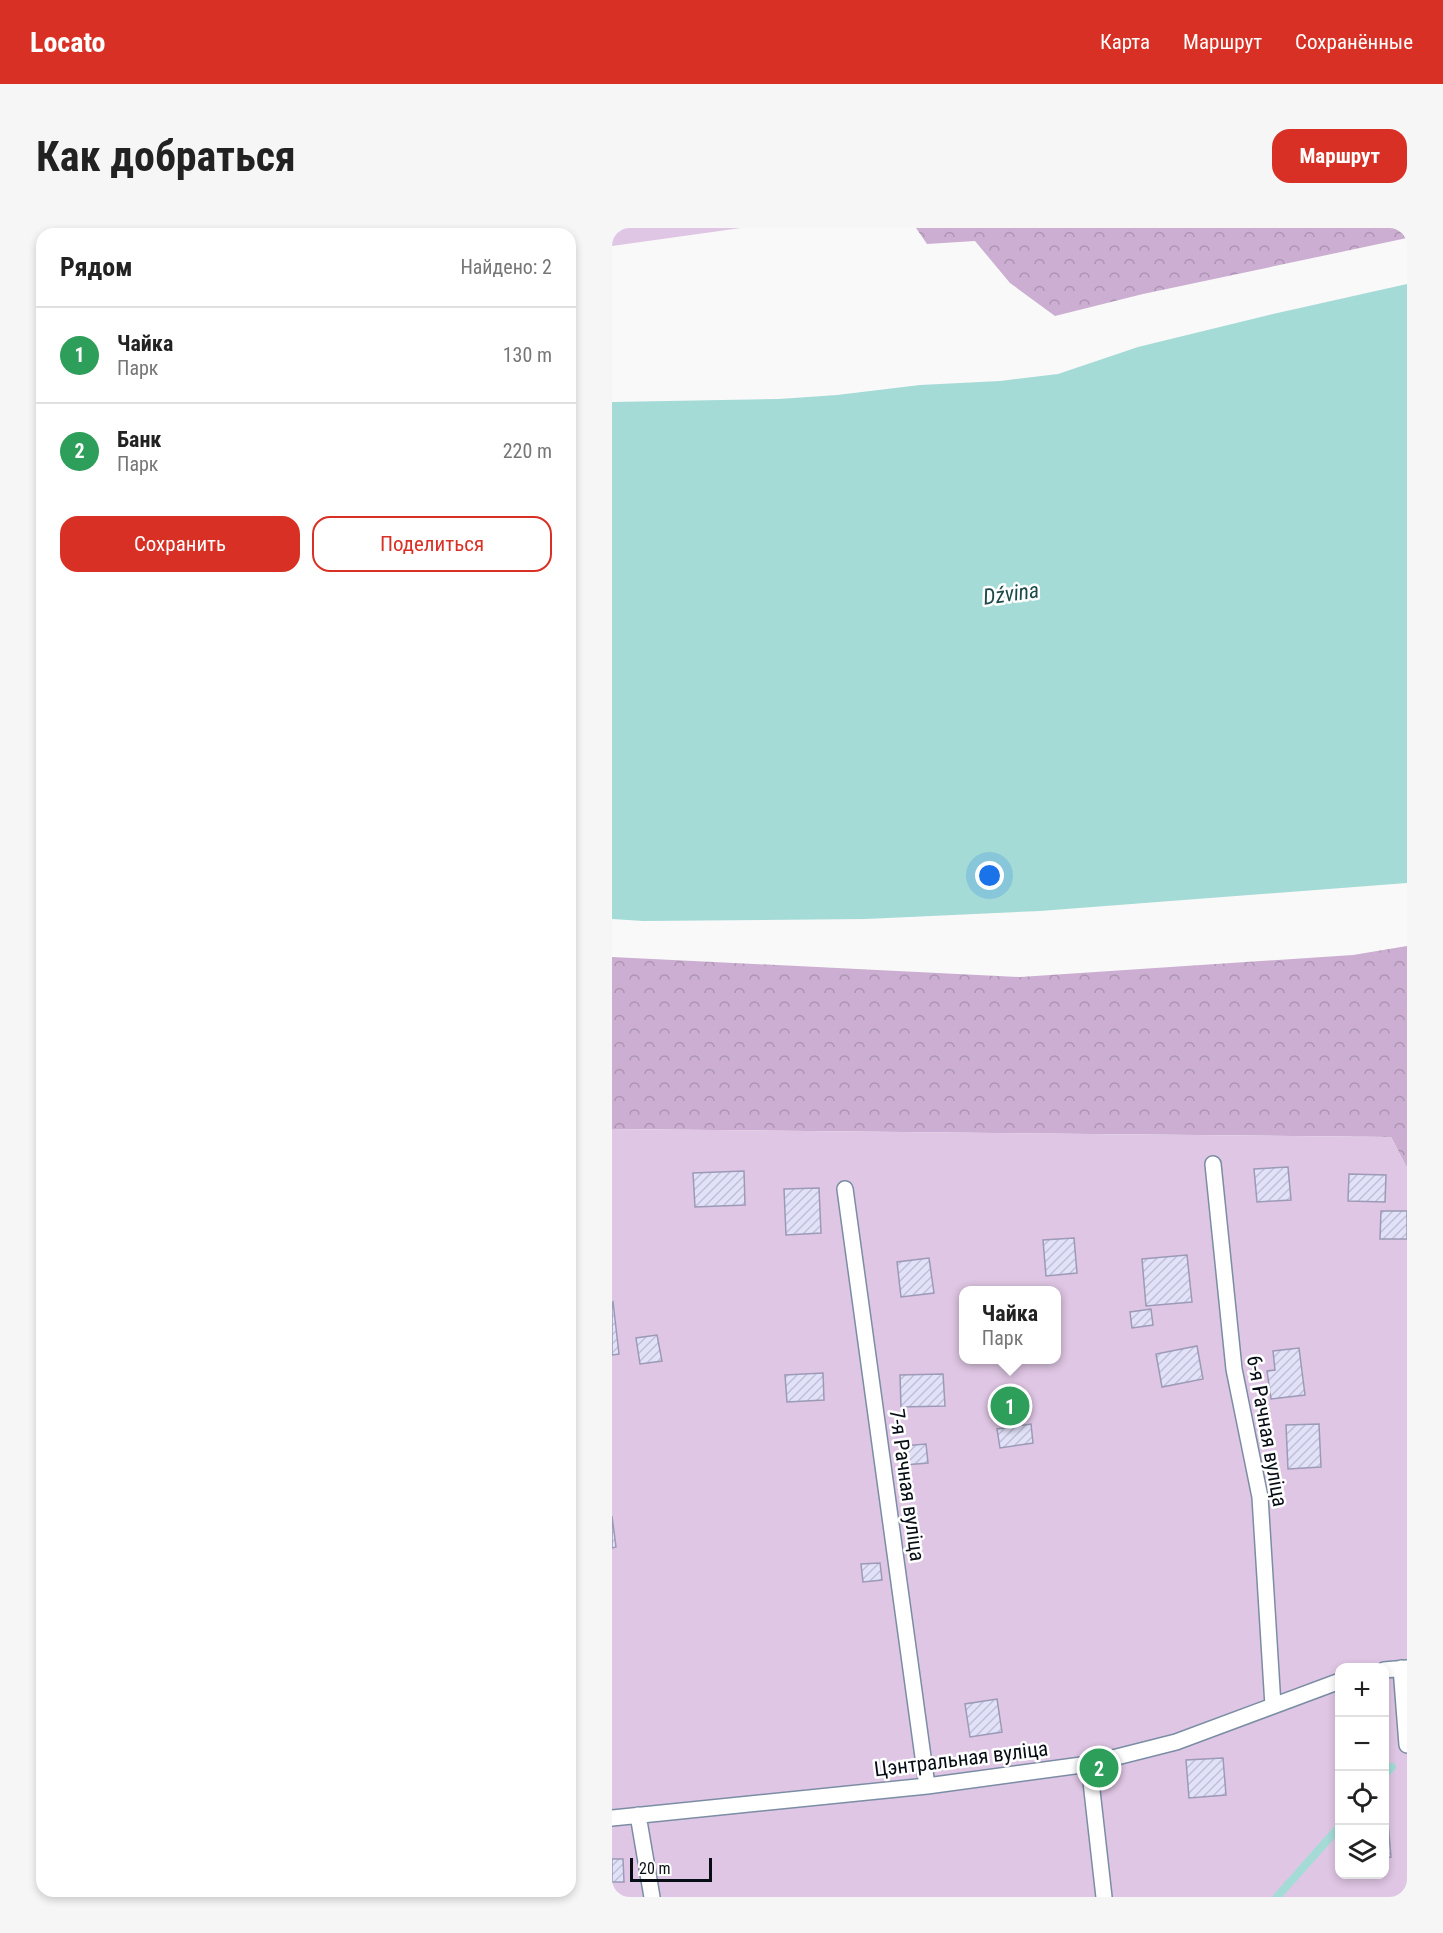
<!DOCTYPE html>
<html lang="ru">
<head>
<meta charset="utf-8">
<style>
	body { margin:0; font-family:"Roboto Condensed",sans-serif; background:#f6f6f6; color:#222 }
	.controls { position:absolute; right:18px; bottom:18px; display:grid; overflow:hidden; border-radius:12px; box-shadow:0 3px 9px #0003 }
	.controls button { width:54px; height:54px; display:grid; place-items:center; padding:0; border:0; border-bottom:2px solid #e0e0e0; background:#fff; color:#222; font:30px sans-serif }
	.scale { position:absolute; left:18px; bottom:15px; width:82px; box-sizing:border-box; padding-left:6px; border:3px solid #070d15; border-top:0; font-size:16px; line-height:21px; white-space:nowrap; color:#070d15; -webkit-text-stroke:4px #fff; paint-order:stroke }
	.you { position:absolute; left:378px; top:648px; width:21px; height:21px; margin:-15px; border:4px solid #fff; border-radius:50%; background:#1a73e8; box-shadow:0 0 0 9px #1a73e833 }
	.badge { display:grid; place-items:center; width:39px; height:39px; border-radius:50%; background:#d93025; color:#fff; font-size:20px; font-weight:700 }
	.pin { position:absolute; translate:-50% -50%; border:3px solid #fff; box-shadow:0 2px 6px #0006 }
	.popup { position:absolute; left:347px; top:1058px; width:102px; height:78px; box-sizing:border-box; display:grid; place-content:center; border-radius:12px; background:#fff; filter:drop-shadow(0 2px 4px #0005); font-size:20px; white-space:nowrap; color:#767676 }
	.popup b { font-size:22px; color:#222 }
	.popup::after { content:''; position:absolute; left:50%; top:100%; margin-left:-12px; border:12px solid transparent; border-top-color:#fff }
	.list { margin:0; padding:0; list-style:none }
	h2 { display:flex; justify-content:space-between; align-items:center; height:78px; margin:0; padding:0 24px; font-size:26px }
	h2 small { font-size:20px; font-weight:400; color:#767676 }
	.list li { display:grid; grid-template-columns:39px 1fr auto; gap:18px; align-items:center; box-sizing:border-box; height:96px; padding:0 24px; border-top:2px solid #e0e0e0 }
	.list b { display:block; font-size:22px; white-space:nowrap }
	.list p { margin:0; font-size:20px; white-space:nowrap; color:#767676 }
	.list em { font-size:20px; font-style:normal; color:#767676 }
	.actions { display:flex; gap:12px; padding:18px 24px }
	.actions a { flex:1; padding:14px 0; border:2px solid #d93025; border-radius:18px; text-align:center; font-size:21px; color:#d93025 }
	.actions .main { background:#d93025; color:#fff }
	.icon { flex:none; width:33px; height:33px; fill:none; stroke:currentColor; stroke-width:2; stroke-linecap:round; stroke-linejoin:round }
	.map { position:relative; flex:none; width:795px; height:1669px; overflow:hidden; border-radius:18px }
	header { display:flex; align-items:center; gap:36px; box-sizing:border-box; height:84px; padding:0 30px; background:#d93025; color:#fff }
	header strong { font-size:28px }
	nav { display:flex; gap:33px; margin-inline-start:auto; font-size:21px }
	.intro { display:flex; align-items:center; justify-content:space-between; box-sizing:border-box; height:144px; padding:0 36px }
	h1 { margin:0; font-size:42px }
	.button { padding:15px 27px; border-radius:18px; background:#d93025; color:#fff; font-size:21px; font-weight:700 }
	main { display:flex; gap:36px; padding:0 36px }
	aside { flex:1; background:#fff; border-radius:18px; box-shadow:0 3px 9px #0003 }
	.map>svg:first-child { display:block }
</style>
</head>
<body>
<header>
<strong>Locato</strong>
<nav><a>Карта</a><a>Маршрут</a><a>Сохранённые</a></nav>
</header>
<div class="intro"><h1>Как добраться</h1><a class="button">Маршрут</a></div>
<main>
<aside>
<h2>Рядом<small>Найдено: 2</small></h2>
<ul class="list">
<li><span class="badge" style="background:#2e9e5b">1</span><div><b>Чайка</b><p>Парк</p></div><em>130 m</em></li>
<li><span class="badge" style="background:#2e9e5b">2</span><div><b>Банк</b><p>Парк</p></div><em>220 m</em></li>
</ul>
<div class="actions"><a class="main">Сохранить</a><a>Поделиться</a></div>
</aside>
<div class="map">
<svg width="795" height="1669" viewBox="0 0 795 1669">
	<defs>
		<pattern id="forest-crowns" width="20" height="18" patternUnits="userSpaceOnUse" patternTransform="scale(1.5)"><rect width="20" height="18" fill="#cbaed1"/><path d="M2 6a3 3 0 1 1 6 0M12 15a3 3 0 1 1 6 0" fill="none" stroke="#ad94b3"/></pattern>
		<pattern id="building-hatch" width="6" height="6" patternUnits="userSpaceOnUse" patternTransform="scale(1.5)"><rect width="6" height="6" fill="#e2e1fa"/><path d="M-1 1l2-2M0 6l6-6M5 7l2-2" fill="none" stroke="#c0c0d5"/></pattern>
	</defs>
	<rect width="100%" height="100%" fill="#f9f9f9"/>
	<!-- forest -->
	<path fill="url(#forest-crowns)" d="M304,0H795V10L531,66L443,88L398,55L363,13L315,16Z
		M795,718V940L779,909L0,901V729L408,749L741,727Z"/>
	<!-- garden -->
	<path fill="#dfc6e4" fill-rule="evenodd" d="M0,0H129L0,18Z
		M0,901L779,909L795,940V1669H0ZM352,1062H444V1132H352ZM728,1440H772V1646H728Z"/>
	<!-- water -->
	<path fill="#a4dbd6" d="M795,56V655L428,683L254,691L31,693L0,691V174L167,171L225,167L308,157L388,153L446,146L526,119L661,86Z"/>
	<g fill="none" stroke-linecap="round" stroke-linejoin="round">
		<!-- stream -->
		<path stroke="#a4dbd6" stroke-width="8" d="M772,1547L780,1539
			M665,1669L728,1598"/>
	</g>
	<!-- building -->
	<path fill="url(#building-hatch)" stroke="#9c9ab7" stroke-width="1.5" d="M676,939L679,972L645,974L642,941Z
		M132,943L133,977L83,979L81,945Z
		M737,946L774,947L773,974L736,973Z
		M207,960L209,1005L174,1007L172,961Z
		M769,983H795V1011H768Z
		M462,1010L465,1045L434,1048L431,1012Z
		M575,1027L580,1074L534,1078L530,1031Z
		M317,1030L322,1065L289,1069L285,1034Z
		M1,1074L7,1126L0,1127V1075Z
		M539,1081L541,1097L520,1100L518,1084Z
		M45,1107L50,1133L28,1136L24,1110Z
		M585,1118L591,1151L550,1159L544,1126Z
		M687,1120L693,1167L659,1171L655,1143L663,1142L661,1123Z
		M211,1145L212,1172L175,1174L173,1147Z
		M331,1146L333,1178L289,1179L288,1147Z
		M419,1196L421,1215L388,1220L385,1201Z
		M707,1196L709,1239L676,1241L674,1197Z
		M314,1216L316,1235L292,1237L290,1218Z
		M0,1288L4,1319L0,1320Z
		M268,1335L270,1352L251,1354L249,1336Z
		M385,1471L390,1504L358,1509L353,1476Z
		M611,1530L614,1567L577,1570L574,1532Z
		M776,1593L779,1629L772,1630V1594Z
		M0,1631H11L12,1654H0Z"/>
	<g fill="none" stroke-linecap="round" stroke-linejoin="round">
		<!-- lane casing -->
		<g stroke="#7b8da5" stroke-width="18">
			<path id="lane" d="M601,936L622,1141L648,1269L661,1478
				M233,961L315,1558
				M789,1440L795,1517
				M772,1442L795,1440
				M477,1536L492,1669
				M26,1587L40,1669
				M0,1590L315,1558L477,1536L564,1514L728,1453"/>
		</g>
		<!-- lane -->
		<use href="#lane" stroke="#fff" stroke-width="15"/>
	</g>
	<g text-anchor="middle" stroke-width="5" stroke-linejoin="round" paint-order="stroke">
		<!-- street labels -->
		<g font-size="21" fill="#070d15" stroke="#fff">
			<text transform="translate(655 1203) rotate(80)" y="7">6-я Рачная вуліца</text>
			<text transform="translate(295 1257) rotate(82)" y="7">7-я Рачная вуліца</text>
			<text transform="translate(349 1531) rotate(-7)" y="7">Цэнтральная вуліца</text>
		</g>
		<!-- water labels -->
		<g font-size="22" font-style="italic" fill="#1b4b48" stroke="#fff">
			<text transform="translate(399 365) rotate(-8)" y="8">Dźvina</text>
		</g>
	</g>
</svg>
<div class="controls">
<button>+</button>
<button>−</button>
<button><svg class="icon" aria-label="locate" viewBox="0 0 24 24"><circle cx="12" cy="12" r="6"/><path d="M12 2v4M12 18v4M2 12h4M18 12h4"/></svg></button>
<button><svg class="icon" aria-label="layers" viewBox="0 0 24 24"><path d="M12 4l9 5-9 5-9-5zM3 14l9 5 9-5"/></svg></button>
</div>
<div class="scale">20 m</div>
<div class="you"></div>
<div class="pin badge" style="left:398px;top:1178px;background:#2e9e5b">1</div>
<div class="popup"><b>Чайка</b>Парк</div>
<div class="pin badge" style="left:487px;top:1540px;background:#2e9e5b">2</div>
</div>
</main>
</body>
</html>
